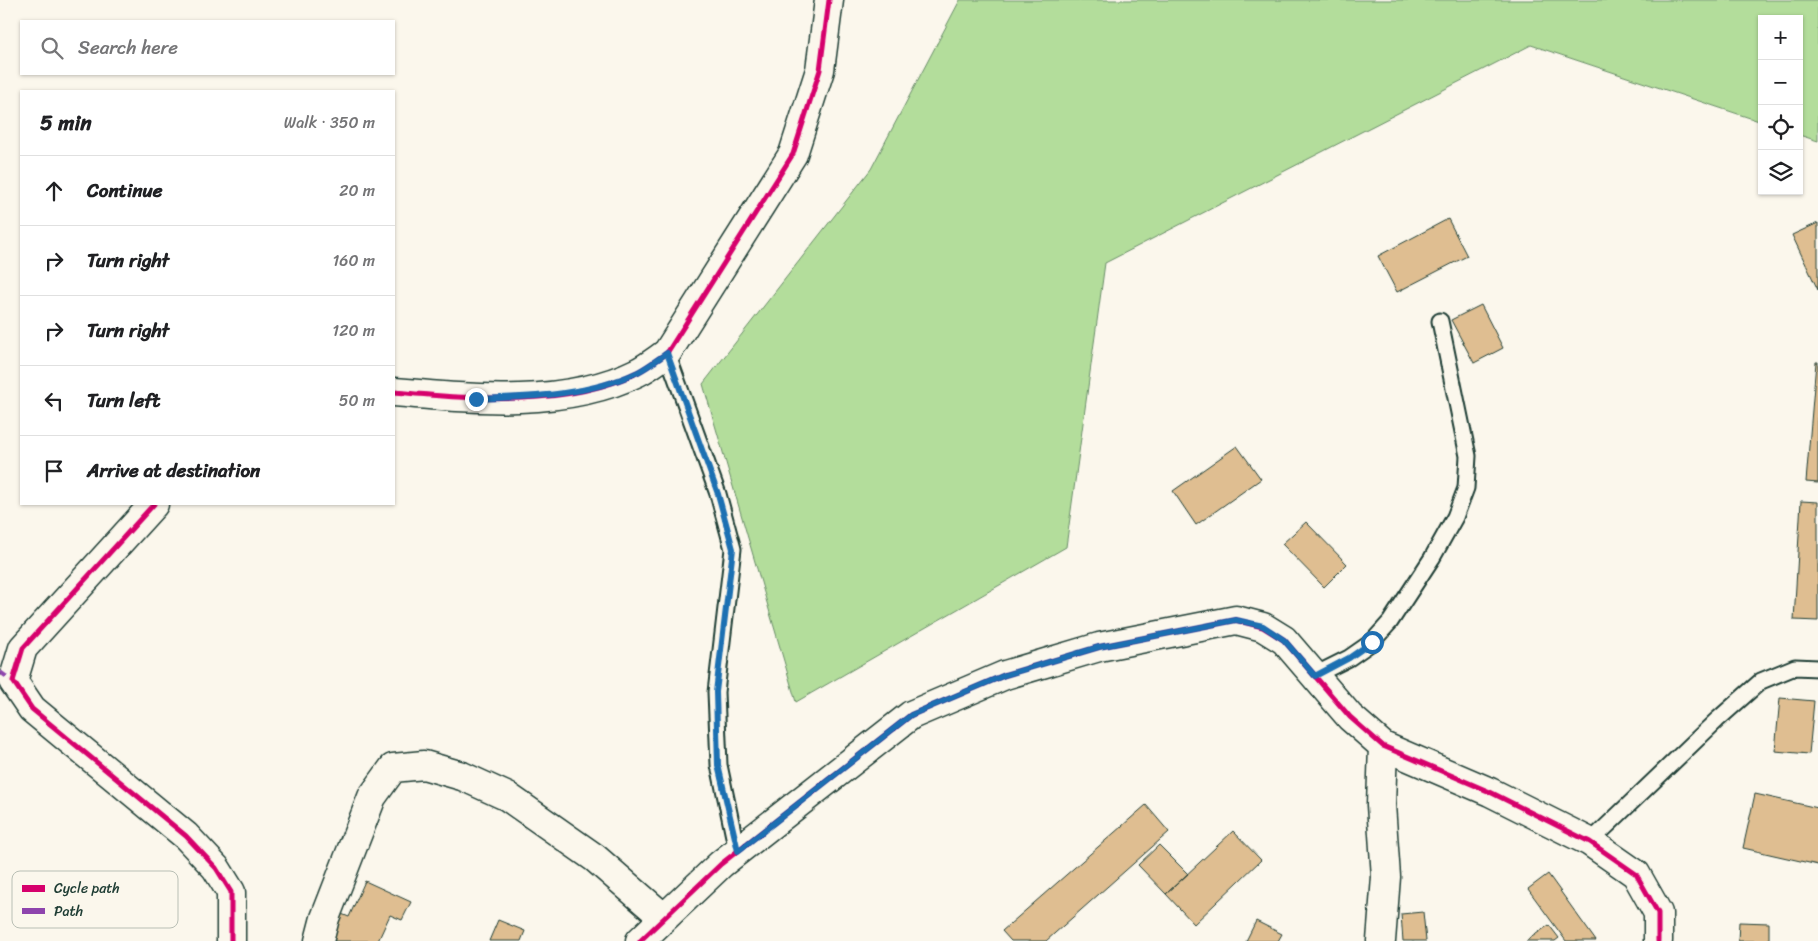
<!DOCTYPE html>
<html lang="en">
<head>
<meta charset="utf-8">
<style>
	body { margin:0; font-family:Sriracha,sans-serif; background:#f2f2f2; color:#202124 }
	.controls { position:absolute; right:15px; top:15px; display:grid; overflow:hidden; border-radius:0px; box-shadow:0 1px 4px #0004 }
	.controls button { width:45px; height:45px; display:grid; place-items:center; padding:0; border:0; border-bottom:1px solid #e0e0e0; background:#fff; color:#202124; font:25px sans-serif }
	.stop { position:absolute; width:15px; height:15px; margin:-11px; border:4px solid #1f6fb2; border-radius:50%; background:#fff }
	.stop.end { background:#1f6fb2; border-color:#fff; box-shadow:0 1px 5px #0008 }
	.list { margin:0; padding:0; list-style:none }
	h2 { display:flex; justify-content:space-between; align-items:center; height:65px; margin:0; padding:0 20px; font-size:21px }
	h2 small { font-size:16px; font-weight:400; color:#757577 }
	.list li { display:grid; grid-template-columns:32px 1fr auto; gap:15px; align-items:center; box-sizing:border-box; height:70px; padding:0 20px; border-top:1px solid #e0e0e0 }
	.list b { display:block; font-size:19px; white-space:nowrap }
	.list em { font-size:16px; font-style:normal; color:#757577 }
	.icon { flex:none; width:28px; height:28px; fill:none; stroke:currentColor; stroke-width:2; stroke-linecap:round; stroke-linejoin:round }
	.map { position:relative; flex:none; width:1818px; height:941px; overflow:hidden }
	.search { position:absolute; background:#fff; box-shadow:0 1px 4px #0004; left:20px; top:20px; width:375px; height:55px; display:flex; align-items:center; gap:12px; box-sizing:border-box; padding:0 18px; border-radius:0px; color:#757577; font-size:19px }
	.panel { position:absolute; background:#fff; box-shadow:0 1px 4px #0004; left:20px; top:90px; width:375px; height:415px; border-radius:0px }
	.map>svg:first-child { display:block }
</style>
</head>
<body>
<div class="map">
<svg width="1818" height="941" viewBox="0 0 1818 941">
	<rect width="100%" height="100%" fill="#fbf7ec"/>
	<filter id="ink" filterUnits="userSpaceOnUse"><feTurbulence type="fractalNoise" baseFrequency=".02" numOctaves="2"/><feDisplacementMap in="SourceGraphic" scale="10" xChannelSelector="R" yChannelSelector="G"/><feConvolveMatrix kernelMatrix="1 2 1 2 8 2 1 2 1" color-interpolation-filters="sRGB"/></filter>
	<g filter="url(#ink)">
		<!-- green -->
		<path fill="#b3dd9b" stroke="#698d68" d="M960,0H1818V141L1799,135V19H1762V122L1531,45L1105,263L1066,547L796,702L703,384L871,169Z"/>
		<!-- building -->
		<path fill="#dfbe91" stroke="#1f3d34" d="M1448,219L1467,256L1397,292L1378,256Z
			M1818,223V290L1792,235Z
			M1481,305L1503,348L1474,363L1451,320Z
			M1816,362H1818V483L1806,482Z
			M1237,446L1261,479L1196,525L1173,491Z
			M1801,501L1818,502V621L1794,620Z
			M1306,522L1347,564L1324,587L1282,544Z
			M1780,698L1814,701L1809,754L1775,751Z
			M1755,794L1818,808V865L1743,848Z
			M1146,805L1169,832L1046,941H1011L1002,931Z
			M1233,831L1261,860L1194,924L1166,894Z
			M1159,845L1188,874L1166,894L1138,865Z
			M1548,874L1596,941H1566L1528,889Z
			M365,881L411,902L402,920L390,915L378,941H326L339,913L349,917Z
			M1423,912L1426,941H1403L1401,914Z
			M498,920L525,931L521,941H489Z
			M1256,921L1282,934L1278,941H1246Z
			M1739,922L1769,923V941H1738Z
			M1549,925L1559,938L1555,941H1526Z"/>
		<g fill="none" stroke-linecap="round" stroke-linejoin="round">
			<!-- lane casing -->
			<g stroke="#1f3d34" stroke-width="19">
				<path id="lane" d="M667,353L718,494L733,549L716,692L719,765L737,851
					M1315,675L1349,658L1372,642L1390,622L1432,558L1455,517L1466,488L1468,456L1440,321
					M1590,842L1717,720L1761,681L1795,667L1818,668"/>
			</g>
			<!-- street casing -->
			<g stroke="#1f3d34" stroke-width="31">
				<path id="street" d="M394,392C472,399 566,408 638,372C648,367 658,359 667,353L793,154L820,70L829,0
					M154,504L23,648L13,681L32,709L186,836L216,868L231,892V941
					M319,941L325,918L372,797L393,768L424,765L462,776L508,797L595,858L664,918
					M640,941L721,864L911,715L1005,675L1099,647L1236,620L1263,627L1284,640L1350,717L1383,746L1490,792L1590,842L1636,874L1658,913V941
					M1381,941L1386,877L1381,805L1383,746"/>
			</g>
			<!-- lane -->
			<use href="#lane" stroke="#fbf7ec" stroke-width="15"/>
			<!-- street -->
			<use href="#street" stroke="#fbf7ec" stroke-width="28"/>
			<!-- quiet -->
			<path stroke="#8e44ad" stroke-width="4" stroke-dasharray="8 4" stroke-linecap="butt" d="M0,672L13,681"/>
			<!-- cycleway casing -->
			<g stroke="#fbf7ec" stroke-width="8">
				<path id="cycleway" d="M394,392C472,399 566,408 638,372C648,367 658,359 667,353L793,154L820,70L829,0
					M154,504L23,648L13,681L32,709L186,836L216,868L231,892V941
					M640,941L721,864L911,715L1005,675L1099,647L1236,620L1263,627L1284,640L1350,717L1383,746L1490,792L1590,842L1636,874L1658,913V941"/>
			</g>
			<!-- cycleway -->
			<use href="#cycleway" stroke="#d6006c" stroke-width="5"/>
		</g>
	</g>
	<g fill="none" stroke-linecap="round" stroke-linejoin="round" filter="url(#ink)">
		<!-- route -->
		<path stroke="#1f6fb2" stroke-width="6" d="M476,399C530,397 588,396 638,372C648,367 658,359 667,353L718,494L733,549L716,692L718,765L738,851L911,715L1005,675L1099,647L1236,620L1263,626L1284,640L1315,676L1349,658L1372,642"/>
	</g>
	<!-- legend -->
	<rect x="12" y="871" width="166" height="57" rx="8" fill="#fbf7ec" stroke="#b9bfb5" stroke-width="1"/>
	<rect x="22" y="885" width="23" height="7" fill="#d6006c"/>
	<rect x="22" y="908" width="23" height="6" fill="#8e44ad"/>
	<g font-size="14" fill="#1f3d34">
		<text x="54" y="893">Cycle path</text>
		<text x="54" y="916">Path</text>
	</g>
</svg>
<div class="controls">
<button>+</button>
<button>−</button>
<button><svg class="icon" aria-label="locate" viewBox="0 0 24 24"><circle cx="12" cy="12" r="6"/><path d="M12 2v4M12 18v4M2 12h4M18 12h4"/></svg></button>
<button><svg class="icon" aria-label="layers" viewBox="0 0 24 24"><path d="M12 4l9 5-9 5-9-5zM3 14l9 5 9-5"/></svg></button>
</div>
<div class="stop" style="left:1372px;top:642px"></div>
<div class="stop end" style="left:476px;top:399px"></div>
<div class="search"><svg class="icon" aria-label="search" viewBox="0 0 24 24"><circle cx="10" cy="10" r="6"/><path d="M15 15l6 6"/></svg>Search here</div>
<section class="panel">
<h2>5 min<small>Walk · 350 m</small></h2>
<ul class="list">
<li><svg class="icon" aria-label="ahead" viewBox="0 0 24 24"><path d="M12 20V5M6 11l6-6 6 6"/></svg><div><b>Continue</b></div><em>20 m</em></li>
<li><svg class="icon" aria-label="right" viewBox="0 0 24 24"><path d="M7 20v-9h11M14 6l5 5-5 5"/></svg><div><b>Turn right</b></div><em>160 m</em></li>
<li><svg class="icon" aria-label="right" viewBox="0 0 24 24"><path d="M7 20v-9h11M14 6l5 5-5 5"/></svg><div><b>Turn right</b></div><em>120 m</em></li>
<li><svg class="icon" aria-label="left" viewBox="0 0 24 24"><path d="M17 20v-9H6M10 6l-5 5 5 5"/></svg><div><b>Turn left</b></div><em>50 m</em></li>
<li><svg class="icon" aria-label="arrive" viewBox="0 0 24 24"><path d="M6 21V4h12l-3 4 3 4H6"/></svg><div><b>Arrive at destination</b></div></li>
</ul>
</section>
</div>
</body>
</html>
